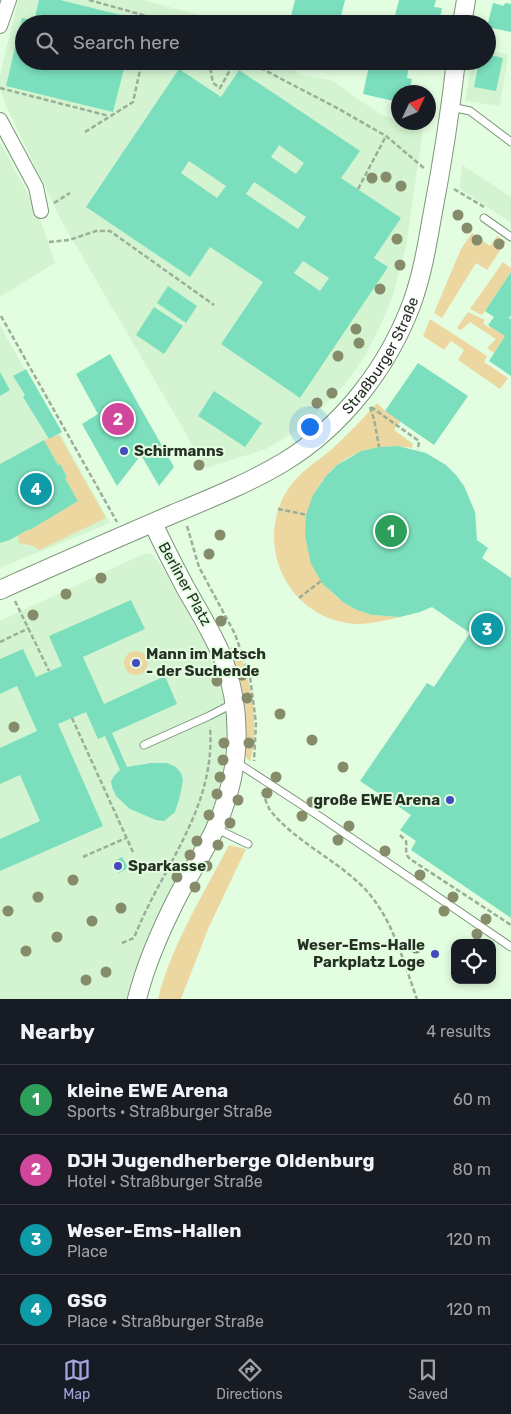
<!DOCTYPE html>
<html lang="en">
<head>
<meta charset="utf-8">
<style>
	body { margin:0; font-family:Rubik,sans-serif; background:#20242c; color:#f1f3f6 }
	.controls { position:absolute; right:15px; bottom:15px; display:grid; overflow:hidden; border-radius:10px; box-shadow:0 2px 8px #0003 }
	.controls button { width:45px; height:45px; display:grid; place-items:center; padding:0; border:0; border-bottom:1px solid #363941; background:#171b24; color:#f1f3f6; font:25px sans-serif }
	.compass { position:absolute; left:391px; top:85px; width:45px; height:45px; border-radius:50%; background:#171b24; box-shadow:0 2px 8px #0003; rotate:46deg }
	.you { position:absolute; left:309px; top:426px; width:18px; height:18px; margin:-12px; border:4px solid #fff; border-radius:50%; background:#1a73e8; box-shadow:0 0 0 8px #1a73e833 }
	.badge { display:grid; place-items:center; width:32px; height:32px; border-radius:50%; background:#a3a6dd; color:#fff; font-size:16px; font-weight:700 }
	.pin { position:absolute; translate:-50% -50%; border:2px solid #fff; box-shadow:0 1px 5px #0006 }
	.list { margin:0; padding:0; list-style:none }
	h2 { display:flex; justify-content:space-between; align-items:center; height:65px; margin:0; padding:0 20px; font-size:21px }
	h2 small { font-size:16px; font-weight:400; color:#9ea1a6 }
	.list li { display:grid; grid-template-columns:32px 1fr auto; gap:15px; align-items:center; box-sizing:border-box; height:70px; padding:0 20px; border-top:1px solid #363941 }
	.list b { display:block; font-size:19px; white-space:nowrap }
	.list p { margin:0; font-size:16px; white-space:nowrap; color:#9ea1a6 }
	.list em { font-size:16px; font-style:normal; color:#9ea1a6 }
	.icon { flex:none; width:28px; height:28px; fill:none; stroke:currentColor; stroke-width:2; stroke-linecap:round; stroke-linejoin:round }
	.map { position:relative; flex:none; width:511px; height:999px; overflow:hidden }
	.search { position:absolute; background:#171b24; box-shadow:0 2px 8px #0003; left:15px; right:15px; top:15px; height:55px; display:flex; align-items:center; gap:12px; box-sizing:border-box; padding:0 18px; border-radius:28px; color:#9ea1a6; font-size:19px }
	.sheet { height:345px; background:#171b24 }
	nav { display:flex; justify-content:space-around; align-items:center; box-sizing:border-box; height:70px; border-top:1px solid #363941; background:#171b24; font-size:14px; color:#9ea1a6 }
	nav a { display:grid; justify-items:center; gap:2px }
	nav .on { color:#a3a6dd }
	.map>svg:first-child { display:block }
</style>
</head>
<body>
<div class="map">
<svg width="511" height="999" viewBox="0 0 511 999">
	<rect width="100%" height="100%" fill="#e3fde0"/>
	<!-- built -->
	<path fill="#d4f4d1" d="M18,0H143L233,24H24V61H286L300,75L331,80L380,114L398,121V122L423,130L406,246L393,295L380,327L365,356L346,383L323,407L303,426L285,438L266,449L206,468L61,220L6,106L0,89V75Z
		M487,50L508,54L500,106L465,101L472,61H487Z
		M0,142L37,210L55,263L0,297Z
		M462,165L511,197V223L460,189Z
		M0,325L110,523L0,568Z
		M151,553L160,564L206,645L217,669L224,694L228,722L226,755L219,793L212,814L129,999H0V621L141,555Z"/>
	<!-- green -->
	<path fill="#ecd7a0" d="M472,233L490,246L497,236L506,242L487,270L476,263L442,318L434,313L461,249Z
		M503,262L511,268V272L485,311L482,315L470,309Z
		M468,312L485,320L483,323L489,328L490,326L505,336L494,353L487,348L496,339L470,322L461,330L457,328Z
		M430,319L487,356L484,362L508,378L500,389L458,360L464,350L451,341L444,350L423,336Z
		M377,403L385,411L401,422L397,425L394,430L413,444L412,448C371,441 333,456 314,495L321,581L332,593L344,603L357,610L372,615L400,617C382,621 365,626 347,623C287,614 256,546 285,494C296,474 315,463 332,449C348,434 363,419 377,403Z
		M59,435L106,518L39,550L34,546L19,543L18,535L29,529L30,530L78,501L65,478L67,476L60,464L58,465L44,440Z
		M236,646C252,679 260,726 250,762L244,755C248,718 243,683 230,648Z
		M124 663a12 12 0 1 1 24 0a12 12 0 1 1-24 0Z
		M229,845L246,849L208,929L181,999H158C172,944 203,895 229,845Z"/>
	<!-- building -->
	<path fill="#7bdfbd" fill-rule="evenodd" d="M39,0H60L125,16L123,24H24V61H126L113,112L6,86L22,18L34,21Z
		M295,0H345L339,24H289Z
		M399,0H436L434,7L442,8L439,24L393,23Z
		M493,3L504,6L505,3L511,4V32L487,27Z
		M487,54L503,58L496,91L474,87L479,61H487Z
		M370,61H397L396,64L409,66L407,78L412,79L409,92H398V102L363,94Z
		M179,69L221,97L239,70L360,151L341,178L401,218L374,258L388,267L300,398L221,344L263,282L210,247L190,277L86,207ZM279,145L304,163L296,174L271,157ZM189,161L226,186L217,198L181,173ZM254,182L306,217L298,229L246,194ZM303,261L329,278L320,291L294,273Z
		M511,272V315L509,318L511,319V376L489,361L505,336L488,325L494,317L485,311Z
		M168,286L197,306L186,323L157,303Z
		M154,307L183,326L164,354L136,335Z
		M110,354L174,467L159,486L141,455L117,486L82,424L98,414L76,374Z
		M418,363L468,396L434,445L385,411Z
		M26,369L62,432L49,439L23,397L25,395L13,376Z
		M0,372L10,390L0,396Z
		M214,391L262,423L245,447L198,416Z
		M44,440L58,465L60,464L67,477L65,478L78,501L30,530L29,529L10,540L0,543V464Z
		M398,446L426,453L446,465L456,475L464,486L475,512L477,540L488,548L482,558L511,578V918L411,850L416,841L400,830L411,815L360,781L427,683L434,687L470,633L432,607L420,612L400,617L372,615L357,610L344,603L325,586H324L311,564L305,536L306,515L313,495L326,476L337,465L361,451L379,447Z
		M131,600L145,629L83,657L104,704L165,676L177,704L112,733L127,767L151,763H167L176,767L181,773L183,780L180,796L175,812L164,821L156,820L130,809L116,796L112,787L111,781L114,776L120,770L105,736L98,739L86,712L58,724L103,826L0,871V839L40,821L20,775L0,784V748L37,731L17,686L0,694V659L23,649L36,677L62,666L49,636Z
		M122,857L128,868L119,873L113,862Z"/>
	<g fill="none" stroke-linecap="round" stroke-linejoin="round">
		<!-- service casing -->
		<g stroke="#7d957b" stroke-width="9">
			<path id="service" d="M451,107L470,111L511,142
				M484,218L511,237
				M144,745L209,716L234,703
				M236,762L322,818L511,947
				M215,828L248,844"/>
		</g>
		<!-- minor casing -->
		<g stroke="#7d957b" stroke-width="16">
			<path id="minor" d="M0,26L9,0
				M0,120L36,187L41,211"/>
		</g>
		<!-- tertiary casing -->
		<g stroke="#7d957b" stroke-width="20">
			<g id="tertiary">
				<path d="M462,24L466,0"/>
				<path id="s1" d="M0,590C57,564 115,539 173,514C209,499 251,482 284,462C343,426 388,367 412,303C422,275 427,246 432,217C442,165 450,114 456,61"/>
				<path d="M137,999C146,963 162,927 179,894C191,872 204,852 214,831C240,777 244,717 224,661C214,635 199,612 185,587C174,566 163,545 153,523"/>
			</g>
		</g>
		<!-- path -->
		<path stroke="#9aae98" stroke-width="2.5" stroke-dasharray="5 2.5" stroke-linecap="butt" d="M89,0L150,17L167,24
			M149,24L150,17
			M179,61L181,63
			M209,61L213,83L220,88L235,61
			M247,61L339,109L386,136L425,169
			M0,88L109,116
			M85,132L133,102L142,61
			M358,189L386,136
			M454,189L484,207
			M54,203L70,193
			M49,242L69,240L96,231H110L214,305
			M1,316L117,522
			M370,407L374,419L379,447
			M371,407L419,441L418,450
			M278,509L307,515
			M187,526L199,567L235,634L250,677L256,723L254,761
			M299,598L321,581
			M15,601L49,671
			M0,642L29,628
			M72,718L133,852
			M262,792C265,798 267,805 270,810C295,842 336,859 365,889C393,919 403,961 417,999
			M400,835L406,841C407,849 404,853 410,859L511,925
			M83,857L126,838
			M122,943L134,938C162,866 216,809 210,727"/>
		<!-- service -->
		<use href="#service" stroke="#fff" stroke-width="7"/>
		<!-- minor -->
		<use href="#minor" stroke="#fff" stroke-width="14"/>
		<!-- tertiary -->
		<use href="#tertiary" stroke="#fff" stroke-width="18"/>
	</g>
	<!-- trees -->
	<g fill="#868b6a">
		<circle cx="386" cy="177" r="5.5"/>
		<circle cx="372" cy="178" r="5.5"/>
		<circle cx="401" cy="186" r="5.5"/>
		<circle cx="458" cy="215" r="5.5"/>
		<circle cx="467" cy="228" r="5.5"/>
		<circle cx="397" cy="239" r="5.5"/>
		<circle cx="477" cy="240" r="5.5"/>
		<circle cx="499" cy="244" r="5.5"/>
		<circle cx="400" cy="265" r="5.5"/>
		<circle cx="380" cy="289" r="5.5"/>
		<circle cx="356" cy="329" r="5.5"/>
		<circle cx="359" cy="343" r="5.5"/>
		<circle cx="338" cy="356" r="5.5"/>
		<circle cx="332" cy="393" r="5.5"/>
		<circle cx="317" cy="403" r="5.5"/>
		<circle cx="199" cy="465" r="5.5"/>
		<circle cx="220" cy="535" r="5.5"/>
		<circle cx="209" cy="554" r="5.5"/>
		<circle cx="101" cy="578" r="5.5"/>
		<circle cx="66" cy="594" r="5.5"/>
		<circle cx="33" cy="615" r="5.5"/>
		<circle cx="221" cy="621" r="5.5"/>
		<circle cx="242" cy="675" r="5.5"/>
		<circle cx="217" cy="681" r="5.5"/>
		<circle cx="247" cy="698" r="5.5"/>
		<circle cx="280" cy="714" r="5.5"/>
		<circle cx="14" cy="727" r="5.5"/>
		<circle cx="312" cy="740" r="5.5"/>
		<circle cx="224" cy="743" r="5.5"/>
		<circle cx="249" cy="743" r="5.5"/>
		<circle cx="223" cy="760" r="5.5"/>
		<circle cx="343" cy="767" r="5.5"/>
		<circle cx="220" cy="777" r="5.5"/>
		<circle cx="276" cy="777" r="5.5"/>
		<circle cx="267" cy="793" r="5.5"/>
		<circle cx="217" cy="794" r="5.5"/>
		<circle cx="238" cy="800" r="5.5"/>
		<circle cx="312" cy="802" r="5.5"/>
		<circle cx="209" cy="815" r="5.5"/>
		<circle cx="302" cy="816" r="5.5"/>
		<circle cx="230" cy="823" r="5.5"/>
		<circle cx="349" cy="826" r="5.5"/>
		<circle cx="338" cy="840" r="5.5"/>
		<circle cx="197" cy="841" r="5.5"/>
		<circle cx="218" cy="845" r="5.5"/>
		<circle cx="385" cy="851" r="5.5"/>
		<circle cx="190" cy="855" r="5.5"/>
		<circle cx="207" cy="866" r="5.5"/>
		<circle cx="420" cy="875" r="5.5"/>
		<circle cx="177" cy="877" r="5.5"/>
		<circle cx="73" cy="880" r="5.5"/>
		<circle cx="195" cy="887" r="5.5"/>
		<circle cx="38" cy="897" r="5.5"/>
		<circle cx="453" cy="897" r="5.5"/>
		<circle cx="121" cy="908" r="5.5"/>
		<circle cx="8" cy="911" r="5.5"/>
		<circle cx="444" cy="911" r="5.5"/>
		<circle cx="486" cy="919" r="5.5"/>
		<circle cx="92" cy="921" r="5.5"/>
		<circle cx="477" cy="934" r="5.5"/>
		<circle cx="57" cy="937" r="5.5"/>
		<circle cx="416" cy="948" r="5.5"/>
		<circle cx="26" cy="951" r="5.5"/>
		<circle cx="106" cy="972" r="5.5"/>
		<circle cx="86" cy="980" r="5.5"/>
	</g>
	<!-- markers -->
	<g fill="#4349be" stroke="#e3fde0" stroke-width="2">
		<circle cx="124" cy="451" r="5"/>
		<circle cx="136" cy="663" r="5"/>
		<circle cx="450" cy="800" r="5"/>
		<circle cx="118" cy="866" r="5"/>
		<circle cx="435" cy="954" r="5"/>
	</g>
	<g text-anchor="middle" stroke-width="4" stroke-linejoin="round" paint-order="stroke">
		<!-- street labels -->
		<g font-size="15" fill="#263025" stroke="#e3fde0">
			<text dy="5" stroke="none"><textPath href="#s1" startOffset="458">Straßburger Straße</textPath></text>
			<text transform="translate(185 584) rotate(61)" y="5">Berliner Platz</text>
		</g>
		<!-- poi labels -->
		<g font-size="15" font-weight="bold" fill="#263025" stroke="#e3fde0" text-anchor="start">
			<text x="134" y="456">Schirmanns</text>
			<text x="146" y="659">Mann im Matsch<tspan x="146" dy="17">- der Suchende</tspan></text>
			<text x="440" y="805" text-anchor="end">große EWE Arena</text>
			<text x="128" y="871">Sparkasse</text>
			<text x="425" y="950" text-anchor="end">Weser-Ems-Halle<tspan x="425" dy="17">Parkplatz Loge</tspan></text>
		</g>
	</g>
</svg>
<div class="controls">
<button><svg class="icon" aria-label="locate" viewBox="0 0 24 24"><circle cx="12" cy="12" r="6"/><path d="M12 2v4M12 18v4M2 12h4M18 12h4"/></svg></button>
</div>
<svg class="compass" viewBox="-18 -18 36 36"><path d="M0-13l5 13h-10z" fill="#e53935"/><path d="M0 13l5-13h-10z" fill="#9ea1a6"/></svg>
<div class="you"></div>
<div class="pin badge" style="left:391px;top:531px;background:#2e9e5b">1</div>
<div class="pin badge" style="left:118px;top:419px;background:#d1479c">2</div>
<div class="pin badge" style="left:487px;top:629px;background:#0f9aa8">3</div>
<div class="pin badge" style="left:36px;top:489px;background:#0f9aa8">4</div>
<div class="search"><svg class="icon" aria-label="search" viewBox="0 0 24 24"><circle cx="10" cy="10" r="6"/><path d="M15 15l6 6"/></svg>Search here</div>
</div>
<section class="sheet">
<h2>Nearby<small>4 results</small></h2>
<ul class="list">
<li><span class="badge" style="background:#2e9e5b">1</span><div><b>kleine EWE Arena</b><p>Sports · Straßburger Straße</p></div><em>60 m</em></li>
<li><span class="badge" style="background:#d1479c">2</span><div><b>DJH Jugendherberge Oldenburg</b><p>Hotel · Straßburger Straße</p></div><em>80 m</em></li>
<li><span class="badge" style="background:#0f9aa8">3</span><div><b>Weser-Ems-Hallen</b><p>Place</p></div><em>120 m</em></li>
<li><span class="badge" style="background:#0f9aa8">4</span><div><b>GSG</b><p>Place · Straßburger Straße</p></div><em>120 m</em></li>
</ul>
</section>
<nav>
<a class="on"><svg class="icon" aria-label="map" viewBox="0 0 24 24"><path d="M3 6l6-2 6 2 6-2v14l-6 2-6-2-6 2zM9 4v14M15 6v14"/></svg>Map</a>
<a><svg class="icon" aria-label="directions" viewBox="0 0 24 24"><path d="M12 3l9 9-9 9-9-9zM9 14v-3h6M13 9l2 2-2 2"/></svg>Directions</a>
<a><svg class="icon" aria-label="saved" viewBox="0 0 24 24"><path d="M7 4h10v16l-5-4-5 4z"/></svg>Saved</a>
</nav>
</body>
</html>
